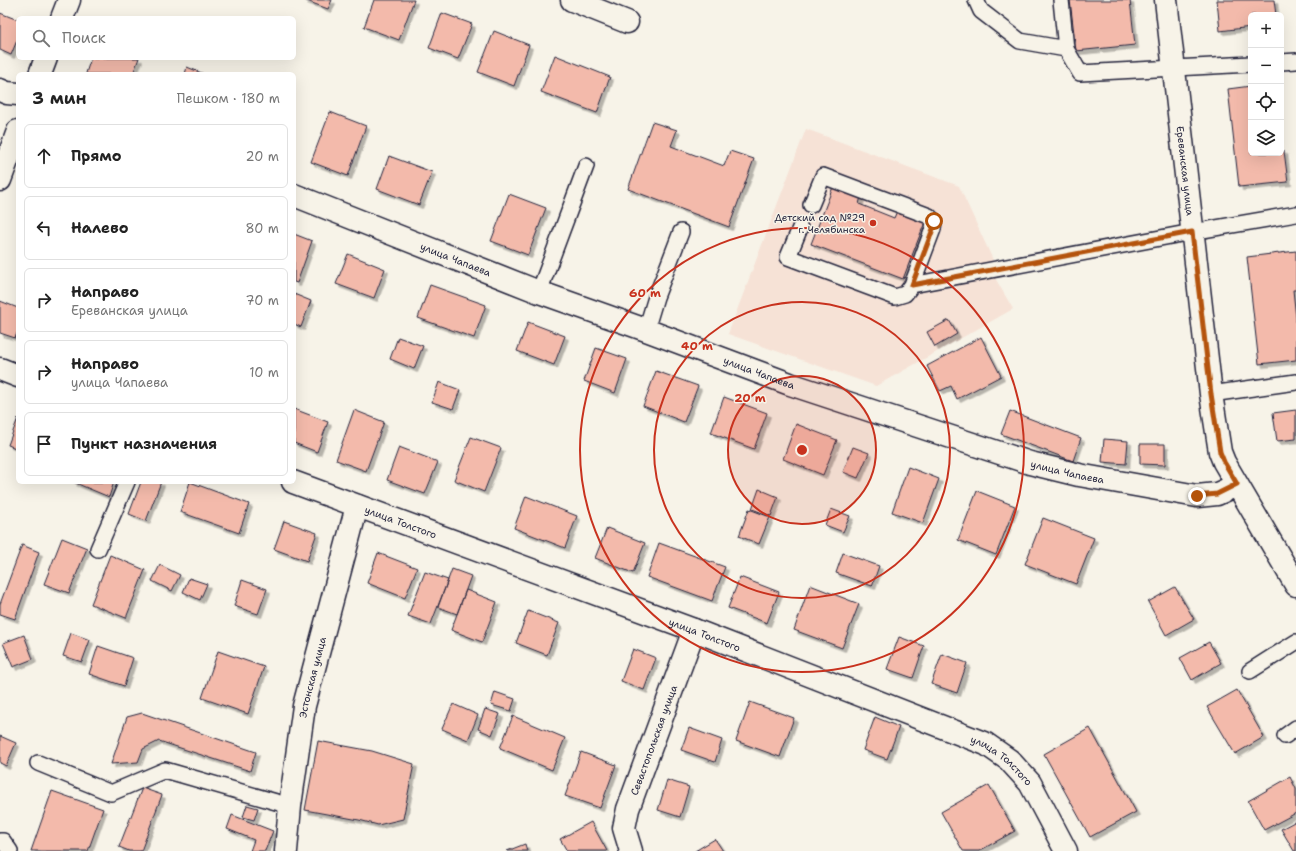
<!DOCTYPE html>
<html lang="ru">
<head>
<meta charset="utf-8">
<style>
	body { margin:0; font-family:"Shantell Sans",sans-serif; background:#f2f2f2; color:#222 }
	.controls { position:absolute; right:12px; top:12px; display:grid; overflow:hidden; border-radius:6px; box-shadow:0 4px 16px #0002 }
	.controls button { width:36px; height:36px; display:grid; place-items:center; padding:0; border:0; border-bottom:1px solid #e0e0e0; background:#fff; color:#222; font:20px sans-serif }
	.stop { position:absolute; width:12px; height:12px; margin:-9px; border:3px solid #b45309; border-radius:50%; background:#fff }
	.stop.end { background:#b45309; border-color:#fff; box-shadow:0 1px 4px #0008 }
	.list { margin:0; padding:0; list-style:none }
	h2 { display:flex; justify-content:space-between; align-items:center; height:52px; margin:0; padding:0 16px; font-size:17px }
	h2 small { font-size:13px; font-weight:400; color:#767676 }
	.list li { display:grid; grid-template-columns:26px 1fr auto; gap:12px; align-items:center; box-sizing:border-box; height:64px; margin:0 8px 8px; padding:0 8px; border:1px solid #e0e0e0; border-radius:6px }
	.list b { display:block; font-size:15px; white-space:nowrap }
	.list p { margin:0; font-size:13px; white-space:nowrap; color:#767676 }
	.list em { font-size:13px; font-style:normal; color:#767676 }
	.icon { flex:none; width:22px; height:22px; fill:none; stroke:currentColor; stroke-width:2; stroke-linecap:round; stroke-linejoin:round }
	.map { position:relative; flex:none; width:1296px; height:851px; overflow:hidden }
	.search { position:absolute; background:#fff; box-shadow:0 4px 16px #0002; left:16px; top:16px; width:280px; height:44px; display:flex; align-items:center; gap:10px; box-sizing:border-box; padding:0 14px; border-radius:6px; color:#767676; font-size:15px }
	.panel { position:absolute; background:#fff; box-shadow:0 4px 16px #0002; left:16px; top:72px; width:280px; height:412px; border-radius:6px }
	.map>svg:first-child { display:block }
</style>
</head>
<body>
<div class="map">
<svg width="1296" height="851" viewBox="0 0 1296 851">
	<defs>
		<filter id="shadow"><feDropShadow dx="3.5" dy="3.5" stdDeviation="0" flood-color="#0004"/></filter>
	</defs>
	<rect width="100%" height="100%" fill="#f7f3e8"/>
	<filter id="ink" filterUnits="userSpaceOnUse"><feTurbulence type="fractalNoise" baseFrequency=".025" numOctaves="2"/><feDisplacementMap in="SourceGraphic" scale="8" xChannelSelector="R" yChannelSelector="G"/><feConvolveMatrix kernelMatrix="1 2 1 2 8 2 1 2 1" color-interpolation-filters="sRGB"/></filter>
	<g filter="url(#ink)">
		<!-- built -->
		<path fill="#f6e2d6" d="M806,129L959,186L993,260L987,264L1013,309L876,386L728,334Z"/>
		<!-- building -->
		<path fill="#f3baab" stroke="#22223b" filter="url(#shadow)" d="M304,0H332L328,9Z
			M374,0H414L399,40L364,27Z
			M1070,0H1130L1135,45L1076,51Z
			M1217,0H1274L1276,15H1251V27L1220,31Z
			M0,13L18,20V38L11,55L0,50Z
			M442,13L472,24L458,59L429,48Z
			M494,31L529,45L514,86L478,72Z
			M555,55L610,77L597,113L541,92Z
			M91,58H139L133,74H87L86,73Z
			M187,67L204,74H185Z
			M1251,86V153H1281V151H1284L1288,182L1239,187L1228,89Z
			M330,112L366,126L348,176L311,162Z
			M652,122L677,130L671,146L724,166L730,151L754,159L729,227L628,189Z
			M389,156L432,172L419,205L377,189Z
			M833,187L861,197L859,204L894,218L897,211L925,222L903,279L811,244Z
			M509,194L546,208L528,255L491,241Z
			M294,234L312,241L297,283L294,282Z
			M1296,251V290H1293L1296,318V360L1259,364L1247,257Z
			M348,254L385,269L374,298L336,284Z
			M430,285L486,305L474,338L418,318Z
			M294,294L311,301L301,327L294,324Z
			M0,301L18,308V331L15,338L0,333Z
			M949,320L957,334L935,347L927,332Z
			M528,322L565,336L554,365L517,351Z
			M398,337L423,346L414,369L390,359Z
			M981,337L1001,376L957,399L951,386L940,391L927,366Z
			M596,348L627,359L615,393L584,381Z
			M656,371L698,386L684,422L643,406Z
			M439,382L460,390L453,409L432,402Z
			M724,397L767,413L754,449L711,433Z
			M294,409L328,422L317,452L294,443Z
			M354,410L384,422L366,471L336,460Z
			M1296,410V439L1277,441L1273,413Z
			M1010,411L1081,438L1073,461L1001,434Z
			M18,418V449L8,445Z
			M796,424L837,440L823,475L783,459Z
			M471,437L501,448L484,492L454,480Z
			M1104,439L1128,441L1126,464L1102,462Z
			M1140,444H1165V465L1140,464Z
			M399,447L438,462L425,494L387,480Z
			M853,447L869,453L858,478L843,472Z
			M908,467L939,479L923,523L892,512Z
			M73,482H114L109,497Z
			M141,482H161L146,521L129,514Z
			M190,482L249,504L239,533L180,512Z
			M759,489L778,497L771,516L752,509Z
			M977,491L1015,506L996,555L958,540Z
			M526,496L577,516L565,548L514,528Z
			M749,509L770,517L759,544L739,536Z
			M831,509L850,516L843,532L825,525Z
			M1043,518L1094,538L1076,584L1025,564Z
			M284,521L317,533L307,561L274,549Z
			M607,528L645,543L633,573L595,558Z
			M62,538L87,548L69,593L44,584Z
			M659,543L725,567L712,601L647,577Z
			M22,545L39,552L15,619L0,614V604Z
			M378,553L417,568L405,598L367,583Z
			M843,553L879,566L872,586L836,573Z
			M110,555L145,570L126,618L91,604Z
			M160,565L180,575L172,591L152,581Z
			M452,569L471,576L457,614L438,607Z
			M425,572L448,580L431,624L408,616Z
			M740,577L779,592L767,623L728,608Z
			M189,578L207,584L200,600L183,592Z
			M242,580L267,589L258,614L234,606Z
			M810,585L859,604L842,648L794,630Z
			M1175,587L1194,619L1166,635L1148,602Z
			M466,590L497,602L482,642L451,630Z
			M528,611L559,623L547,655L516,643Z
			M71,633L90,640L82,662L63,656Z
			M24,635L33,659L13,667L3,643Z
			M899,637L924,646L913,678L887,669Z
			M1209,642L1221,663L1192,680L1180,658Z
			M98,646L133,658L124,686L89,674Z
			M633,649L656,658L644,690L621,681Z
			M218,651L264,667L248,714L202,698Z
			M942,654L967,663L957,693L931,684Z
			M1237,690L1264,737L1235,754L1207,707Z
			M495,692L515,699L511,711L491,705Z
			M750,702L794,718L780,757L736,741Z
			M453,704L478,715L468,740L442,729Z
			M485,709L500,714L492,735L478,729Z
			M142,713L256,752L250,771L159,741L143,749L138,762L111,764L127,717Z
			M513,716L565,738L552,770L500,748Z
			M875,717L899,727L887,759L863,750Z
			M689,728L722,740L715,762L681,750Z
			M1090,728L1136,812L1090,837L1044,754Z
			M0,736L16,743L6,766L0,763Z
			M318,741L372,751L414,764L403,819L378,825L359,820L305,810Z
			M581,752L616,765L600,808L565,796Z
			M1290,777L1296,789V813L1264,830L1248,801Z
			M667,780L689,787L680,817L658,810Z
			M989,785L1015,831L979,851H963L941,812Z
			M142,788L162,795L141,851H129L119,847Z
			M52,791L103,809L88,851H31Z
			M247,805L258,808L254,820L243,817Z
			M232,815L273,831L265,851H250L254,840L227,829Z
			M1296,821V851H1294L1281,829Z
			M591,822L607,851H567L560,839Z
			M715,839L723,851H695Z
			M525,844L527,851H507Z"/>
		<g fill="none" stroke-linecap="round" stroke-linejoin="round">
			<!-- service casing -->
			<g stroke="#22223b" stroke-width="18">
				<path id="service" d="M976,0L981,11L1020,41L1066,49
					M1061,0L1066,49L1080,73L1251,64
					M1281,62L1296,61
					M811,205L823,176L929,216L934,221L933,229L912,285
					M800,228L788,257L895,297L905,294L912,285L1192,232L1296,214
					M539,292L586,166
					M646,330L656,297L681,232
					M1211,394L1296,382
					M98,549L127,482
					M1250,671L1296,642
					M1285,736L1296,728
					M38,763L111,793L165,770L290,806
					M0,841H3L10,851"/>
			</g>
			<!-- minor casing -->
			<g stroke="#22223b" stroke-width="25">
				<g id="minor">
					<path d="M572,0L627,22"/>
					<path id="s1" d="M1166,0L1211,394L1220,452L1224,462L1296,585"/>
					<path d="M62,18L69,0"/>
					<path d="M40,74L46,58"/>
					<path d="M0,90L7,93L18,94"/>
					<path d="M0,180L18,131"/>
					<path id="s2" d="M294,195L539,292L646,330L790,384L1030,463L1079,475L1197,496L1217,494L1237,485"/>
					<path d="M0,369L18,376"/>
					<path id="s3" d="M293,482L694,630L986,744L1009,760L1030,783L1066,851"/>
					<path id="s4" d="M286,851L290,806L304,706L357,506"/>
					<path id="s5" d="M631,851L624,828L628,809L694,630"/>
				</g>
			</g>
			<!-- service -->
			<use href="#service" stroke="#f7f3e8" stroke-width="15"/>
			<!-- minor -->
			<use href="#minor" stroke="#f7f3e8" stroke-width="22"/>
		</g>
	</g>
	<g fill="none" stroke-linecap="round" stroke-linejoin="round" filter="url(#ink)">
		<!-- route -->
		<path stroke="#b45309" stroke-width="5" d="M934,221L933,229L912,285L1192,232L1211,394L1220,452L1224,462L1237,484L1217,494L1197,496"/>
	</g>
	<!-- distance rings -->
	<circle cx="802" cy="450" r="74" fill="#c8321e" fill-opacity=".12"/>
	<g fill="none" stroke="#c8321e" stroke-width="2">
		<circle cx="802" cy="450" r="74"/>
		<circle cx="802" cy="450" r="148"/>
		<circle cx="802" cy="450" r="222"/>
	</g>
	<!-- markers -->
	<circle fill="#c8321e" stroke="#f7f3e8" stroke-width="1.5" cx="873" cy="223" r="4"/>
	<g text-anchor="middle" stroke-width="3" stroke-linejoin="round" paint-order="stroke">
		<!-- street labels -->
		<g font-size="10" fill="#22223b" stroke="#f7f3e8">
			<text dy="4" stroke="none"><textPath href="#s1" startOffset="172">Ереванская улица</textPath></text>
			<text dy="4" stroke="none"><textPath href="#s2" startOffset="174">улица Чапаева</textPath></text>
			<text dy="4" stroke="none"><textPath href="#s2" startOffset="498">улица Чапаева</textPath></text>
			<text dy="4" stroke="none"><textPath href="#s2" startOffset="822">улица Чапаева</textPath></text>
			<text dy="4" stroke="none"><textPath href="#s3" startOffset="115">улица Толстого</textPath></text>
			<text dy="4" stroke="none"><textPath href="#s3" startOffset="439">улица Толстого</textPath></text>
			<text dy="4" stroke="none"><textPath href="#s4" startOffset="176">Эстонская улица</textPath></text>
			<text dy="4" stroke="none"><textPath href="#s5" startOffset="117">Севастопольская улица</textPath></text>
			<text dy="4" stroke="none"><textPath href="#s3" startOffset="763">улица Толстого</textPath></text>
		</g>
		<!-- poi labels -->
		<g font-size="10" fill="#22223b" stroke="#f7f3e8" text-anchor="end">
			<text x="865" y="221">Детский сад №29<tspan x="865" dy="12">г. Челябинска</tspan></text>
		</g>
	</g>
	<circle cx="802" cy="450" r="6" fill="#c8321e" stroke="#f7f3e8" stroke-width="2"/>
	<g font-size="12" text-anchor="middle" font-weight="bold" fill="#c8321e" stroke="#f7f3e8" stroke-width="3" stroke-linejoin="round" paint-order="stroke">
		<text x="645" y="297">60 m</text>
		<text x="697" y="350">40 m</text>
		<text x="750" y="402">20 m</text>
	</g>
</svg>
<div class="controls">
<button>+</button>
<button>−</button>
<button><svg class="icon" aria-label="locate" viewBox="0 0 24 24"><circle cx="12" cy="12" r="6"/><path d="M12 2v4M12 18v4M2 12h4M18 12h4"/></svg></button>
<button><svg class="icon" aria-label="layers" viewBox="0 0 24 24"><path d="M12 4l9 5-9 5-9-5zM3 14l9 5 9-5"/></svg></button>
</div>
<div class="stop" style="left:934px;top:221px"></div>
<div class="stop end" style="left:1197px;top:496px"></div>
<div class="search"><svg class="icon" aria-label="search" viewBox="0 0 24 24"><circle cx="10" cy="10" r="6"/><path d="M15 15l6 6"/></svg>Поиск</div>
<section class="panel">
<h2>3 мин<small>Пешком · 180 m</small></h2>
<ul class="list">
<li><svg class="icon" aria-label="ahead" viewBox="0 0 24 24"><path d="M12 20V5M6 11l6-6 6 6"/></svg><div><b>Прямо</b></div><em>20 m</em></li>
<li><svg class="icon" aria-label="left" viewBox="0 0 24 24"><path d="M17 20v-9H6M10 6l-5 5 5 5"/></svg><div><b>Налево</b></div><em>80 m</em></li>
<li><svg class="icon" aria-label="right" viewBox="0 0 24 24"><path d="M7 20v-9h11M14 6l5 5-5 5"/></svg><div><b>Направо</b><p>Ереванская улица</p></div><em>70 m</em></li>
<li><svg class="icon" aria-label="right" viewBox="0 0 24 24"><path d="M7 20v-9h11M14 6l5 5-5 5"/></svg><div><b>Направо</b><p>улица Чапаева</p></div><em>10 m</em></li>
<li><svg class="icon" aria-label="arrive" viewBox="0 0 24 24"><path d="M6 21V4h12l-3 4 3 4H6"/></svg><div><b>Пункт назначения</b></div></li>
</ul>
</section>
</div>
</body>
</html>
